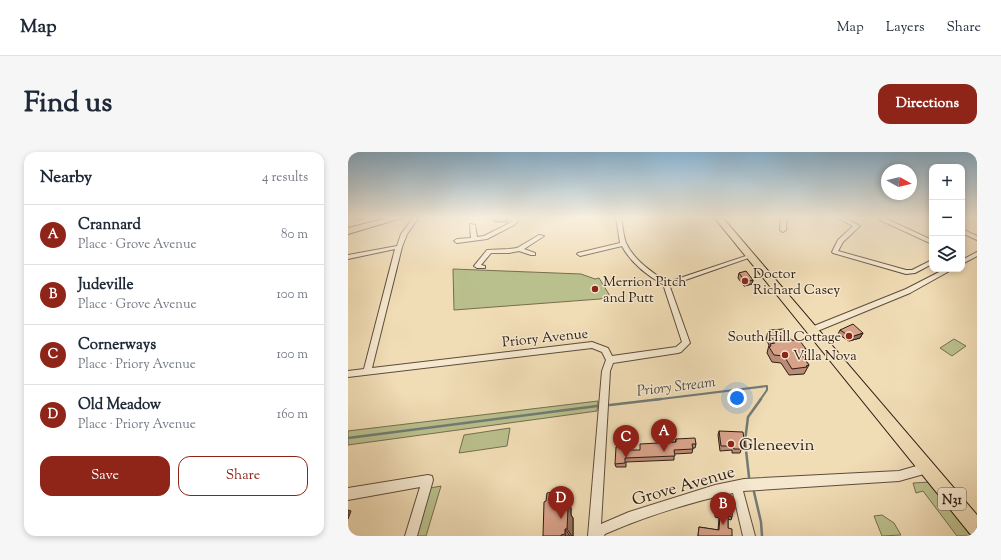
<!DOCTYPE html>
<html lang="en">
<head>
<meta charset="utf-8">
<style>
	body { margin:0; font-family:"Sorts Mill Goudy",serif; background:#f6f6f7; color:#1f2937 }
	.controls { position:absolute; right:12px; top:12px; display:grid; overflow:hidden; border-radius:8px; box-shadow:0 2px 6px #0003 }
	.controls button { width:36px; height:36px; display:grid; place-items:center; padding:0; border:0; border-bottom:1px solid #e0e1e3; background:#fff; color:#1f2937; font:20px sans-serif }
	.compass { position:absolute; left:533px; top:12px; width:36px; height:36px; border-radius:50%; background:#fff; box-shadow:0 2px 6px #0003; rotate:98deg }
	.you { position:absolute; left:389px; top:246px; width:14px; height:14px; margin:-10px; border:3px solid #fff; border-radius:50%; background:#1a73e8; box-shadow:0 0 0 6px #1a73e833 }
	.badge { display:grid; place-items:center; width:26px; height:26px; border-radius:50%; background:#8f2418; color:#fff; font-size:13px; font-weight:700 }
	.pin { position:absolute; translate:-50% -33px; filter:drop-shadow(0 1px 2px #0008) }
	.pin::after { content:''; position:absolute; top:21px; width:14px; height:12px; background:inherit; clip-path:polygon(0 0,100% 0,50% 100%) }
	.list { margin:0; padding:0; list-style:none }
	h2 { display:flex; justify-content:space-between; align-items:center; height:52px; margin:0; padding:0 16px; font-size:17px }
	h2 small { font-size:13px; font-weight:400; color:#747a83 }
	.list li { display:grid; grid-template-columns:26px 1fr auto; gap:12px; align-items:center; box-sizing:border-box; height:60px; padding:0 16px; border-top:1px solid #e0e1e3 }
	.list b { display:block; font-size:15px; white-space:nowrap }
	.list p { margin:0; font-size:13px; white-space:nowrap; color:#747a83 }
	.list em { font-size:13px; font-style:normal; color:#747a83 }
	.actions { display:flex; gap:8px; padding:12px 16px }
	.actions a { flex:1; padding:9px 0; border:1px solid #8f2418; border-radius:12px; text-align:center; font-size:14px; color:#8f2418 }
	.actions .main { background:#8f2418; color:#fff }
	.icon { flex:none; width:22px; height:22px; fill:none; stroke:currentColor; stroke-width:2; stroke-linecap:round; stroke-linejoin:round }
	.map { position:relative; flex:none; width:629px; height:384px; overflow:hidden; border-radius:12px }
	header { display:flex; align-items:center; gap:24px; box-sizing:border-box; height:56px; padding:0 20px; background:#fff; border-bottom:1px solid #e0e1e3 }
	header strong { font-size:19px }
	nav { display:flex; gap:22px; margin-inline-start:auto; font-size:14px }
	.intro { display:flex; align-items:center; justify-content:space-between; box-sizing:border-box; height:96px; padding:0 24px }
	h1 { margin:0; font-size:28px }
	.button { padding:10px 18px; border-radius:12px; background:#8f2418; color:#fff; font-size:14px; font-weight:700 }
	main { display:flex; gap:24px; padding:0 24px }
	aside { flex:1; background:#fff; border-radius:12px; box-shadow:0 2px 6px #0003 }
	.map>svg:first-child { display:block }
</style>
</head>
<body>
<header>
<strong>Map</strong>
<nav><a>Map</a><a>Layers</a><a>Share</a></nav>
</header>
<div class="intro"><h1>Find us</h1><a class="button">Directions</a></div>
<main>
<aside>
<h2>Nearby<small>4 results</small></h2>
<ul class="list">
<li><span class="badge">A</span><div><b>Crannard</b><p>Place · Grove Avenue</p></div><em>80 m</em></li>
<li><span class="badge">B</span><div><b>Judeville</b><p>Place · Grove Avenue</p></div><em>100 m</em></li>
<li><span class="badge">C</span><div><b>Cornerways</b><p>Place · Priory Avenue</p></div><em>100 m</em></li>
<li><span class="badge">D</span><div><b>Old Meadow</b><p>Place · Priory Avenue</p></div><em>160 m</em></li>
</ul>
<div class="actions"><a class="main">Save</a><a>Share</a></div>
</aside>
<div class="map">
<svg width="629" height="384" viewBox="0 0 629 384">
	<rect width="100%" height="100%" fill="#f0dcb5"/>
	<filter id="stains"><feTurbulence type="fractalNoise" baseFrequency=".005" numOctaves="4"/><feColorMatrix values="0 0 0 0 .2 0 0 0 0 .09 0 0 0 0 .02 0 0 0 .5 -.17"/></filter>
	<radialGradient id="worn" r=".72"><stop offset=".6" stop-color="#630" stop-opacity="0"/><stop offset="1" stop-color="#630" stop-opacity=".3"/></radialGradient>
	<!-- green -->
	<path fill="#bac08d" stroke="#746e50" d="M105,117L233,122L247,127L251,126L262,144L252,147L106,158Z
		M606,187L618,194L604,204L592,196Z
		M250,249L249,259L0,293V279Z
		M162,276L159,294L111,301L116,283Z
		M583,330L623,384H609L575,339L568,341L565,331Z
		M93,334L78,384H68L82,336Z
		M534,363L546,371L553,383L534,384L526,364Z"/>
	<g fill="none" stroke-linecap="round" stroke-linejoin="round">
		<!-- stream-far1 -->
		<path stroke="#717b76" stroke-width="2" d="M305,248L419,234V238L412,248"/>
		<!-- stream -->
		<path stroke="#717b76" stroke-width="2.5" d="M262,253L313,247
			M0,286L249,254
			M401,325L397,289L400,265L413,247
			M406,340L413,370L414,384"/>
		<!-- minor casing -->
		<g stroke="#5e4d3c" stroke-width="2">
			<path id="minor" d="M66,65H71L59,82L54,95L24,216L244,190L260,196L264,204L328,195L334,190L316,135V133C300,124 282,110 274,94L232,104L229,102L230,101L272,91L268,65L273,66C275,74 275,83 278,91C285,107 305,122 320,130L401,103H405L406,104L323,133L322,135L342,191L333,200L330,201L265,211L262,219L253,372L281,360L367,333L396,327L551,319L579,311L583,312L584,316L583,320L551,329L395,339L407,384H395L385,341C343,350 296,365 257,382L256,384H240L254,219L258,208L254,200L244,196L0,225V219L16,217L47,97L0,107V103L49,94L53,82Z
				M162,65H167L170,69L166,73L139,87L109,91L106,89L109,87L123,86L122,72L127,73L129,85L136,84L162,71L164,69Z
				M433,65H439L438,78L435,80L432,78Z
				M488,65H495L512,74L495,90L490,99L558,118H564L584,108V112L567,121L558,122L485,101L484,100L490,88L505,74Z
				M534,65L584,88V92L532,68L531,67Z
				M614,77L629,84V88L614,81Z
				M191,83L196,84L176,97L187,101V103H183L171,99L161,101H143L133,113L137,114V116H129L126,114L139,98L161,97L169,96Z
				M629,100V104L614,112V108Z
				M597,117H605L562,141L467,180L464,181L460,178L461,176L558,137Z
				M80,323L84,324L85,328L69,384H57L72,335L0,348V336Z"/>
		</g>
		<!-- highway casing -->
		<g stroke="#2d1d13" stroke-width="2">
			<path id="highway" d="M43,65H57L0,82V76Z
				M366,65H374L629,363V384L623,383Z"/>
		</g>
		<!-- minor -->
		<use href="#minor" fill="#f5e8cf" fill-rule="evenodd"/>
		<!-- highway -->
		<use href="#highway" fill="#f0dcb5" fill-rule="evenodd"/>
	</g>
	<!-- wall -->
	<path fill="#ba8b76" stroke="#2d1d13" d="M143,65H158L160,70H147Z
		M391,121L405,128L404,132L396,134L390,126Z
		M421,178L443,188L458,197L455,205L461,213L456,222L441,223L433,211L424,210L419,201L421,193L418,187L420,180H421Z
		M492,178L515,181L512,186L501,189L490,182Z
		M371,279L397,294L396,298H393L392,301H384V298L372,299L370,283Z
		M328,287L348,292L347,296H345L344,301L326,302V308L278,310V315H268L267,312L292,298L327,290Z
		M216,347L223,356V363L225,366V384H195Z
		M368,354L384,365L383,368L380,367V376L384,384H350L351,375L370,378L371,366L367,365V357Z"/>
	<!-- shaded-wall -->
	<path fill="#977160" stroke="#2d1d13" d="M7,65H18V66L8,68Z
		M405,128L404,132L396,134L397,129Z
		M515,181L512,186L501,189L503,185Z
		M456,197H458L457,200H458L454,207L452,201Z
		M212,339L217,349L211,347Z
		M218,346L223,356V363L225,366V384H224L219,377L217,357Z
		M0,358L3,359L0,367Z
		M217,377L222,384H218L217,382Z"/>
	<!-- building -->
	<path fill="#d8a289" stroke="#2d1d13" d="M398,119L405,128L397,129L391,121Z
		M505,172L515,181L503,185L492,178Z
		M436,177L443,188L452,189L458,197H456L458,200L452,201L461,213L458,214L459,215L444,217L436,204L426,203L421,195L423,194L422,192L427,191L420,180H422L421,178Z
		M371,279L395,280L397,294H393L394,297H386L385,294H373Z
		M347,286L348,292H344L345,297L326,298L327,304L277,306V311L267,312L268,295L270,294L275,295V298H292V292L328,290V287Z
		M212,339L211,347L218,346L217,357H220L219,377H217V382L213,383V384H195L196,350L198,349L199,341Z
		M368,354L385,356L384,365L380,364V376L384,377V384H350L351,375L371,378L372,363L368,362Z"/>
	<!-- sky -->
	<linearGradient id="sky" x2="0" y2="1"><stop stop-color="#8ab6d5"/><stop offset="0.55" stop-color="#f8efde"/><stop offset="1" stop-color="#f8efde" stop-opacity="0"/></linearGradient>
	<rect width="629" height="119" fill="url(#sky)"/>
	<!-- markers -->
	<g fill="#8f2418" stroke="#f5e8cf" stroke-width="1.5">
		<circle cx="397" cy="129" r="4"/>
		<circle cx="247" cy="137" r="4"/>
		<circle cx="501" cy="184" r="4"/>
		<circle cx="437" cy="203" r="4"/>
		<circle cx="383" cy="292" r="4"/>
	</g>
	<g text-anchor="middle" stroke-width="3" stroke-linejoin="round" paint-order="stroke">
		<!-- shield labels -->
		<rect fill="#f5e8cf" stroke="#695a4b" stroke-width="1" x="590" y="336" width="28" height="22" rx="3"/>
		<g font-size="13" font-weight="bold" fill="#2d1d13">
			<text x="604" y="352">N31</text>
		</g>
		<!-- poi labels -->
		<g font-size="14" fill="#2d1d13" stroke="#f5e8cf" text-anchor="start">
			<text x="405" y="126">Doctor<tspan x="405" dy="16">Richard Casey</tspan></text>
			<text x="255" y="134">Merrion Pitch<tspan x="255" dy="16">and Putt</tspan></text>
			<text x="493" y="189" text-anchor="end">South Hill Cottage</text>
			<text x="445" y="208">Villa Nova</text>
		</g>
		<!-- street labels -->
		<g font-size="14" fill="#2d1d13" stroke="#f5e8cf">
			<text transform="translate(197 185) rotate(-6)" y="5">Priory Avenue</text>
		</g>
		<!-- water labels -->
		<g font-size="15" font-style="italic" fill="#4f4c45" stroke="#f5e8cf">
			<text transform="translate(328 234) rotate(-7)" y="5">Priory Stream</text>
		</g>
		<!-- near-poi labels -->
		<g font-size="17" fill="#2d1d13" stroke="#f5e8cf" text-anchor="start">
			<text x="391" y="298">Gleneevin</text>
		</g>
		<!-- near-street labels -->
		<g font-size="17" fill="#2d1d13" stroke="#f5e8cf">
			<text transform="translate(335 333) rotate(-16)" y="6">Grove Avenue</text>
		</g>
	</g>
	<rect width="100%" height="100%" filter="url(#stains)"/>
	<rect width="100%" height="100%" fill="url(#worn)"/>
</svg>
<div class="controls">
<button>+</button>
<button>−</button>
<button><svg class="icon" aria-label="layers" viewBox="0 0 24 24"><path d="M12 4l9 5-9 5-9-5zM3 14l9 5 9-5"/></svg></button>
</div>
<svg class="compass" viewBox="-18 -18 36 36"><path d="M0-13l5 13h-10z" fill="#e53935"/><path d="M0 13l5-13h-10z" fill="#747a83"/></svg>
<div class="you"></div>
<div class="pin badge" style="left:316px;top:300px">A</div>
<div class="pin badge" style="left:375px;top:373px">B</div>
<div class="pin badge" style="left:278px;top:306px">C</div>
<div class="pin badge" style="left:213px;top:367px">D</div>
</div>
</main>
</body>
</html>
